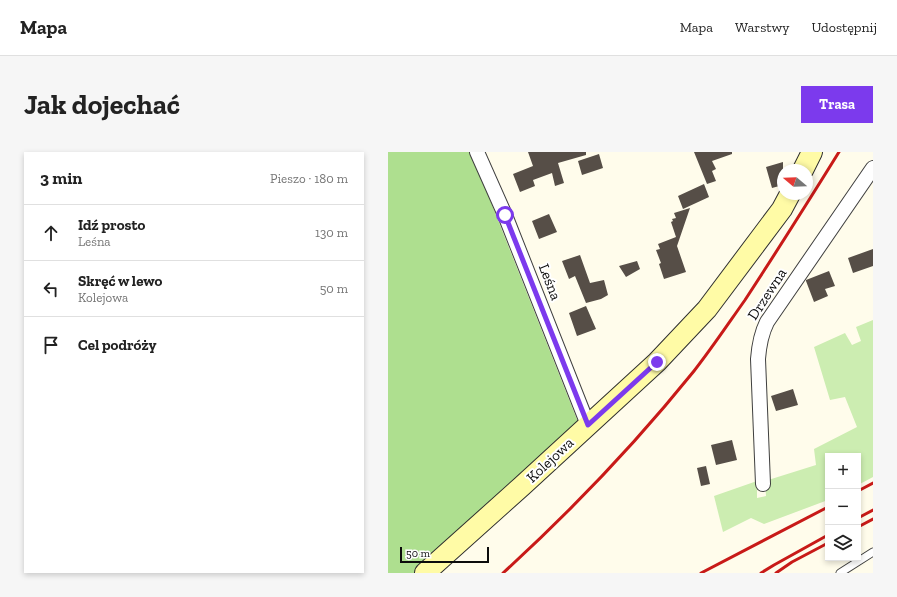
<!DOCTYPE html>
<html lang="pl">
<head>
<meta charset="utf-8">
<style>
	body { margin:0; font-family:"Zilla Slab",serif; background:#f6f6f6; color:#222 }
	.controls { position:absolute; right:12px; bottom:12px; display:grid; overflow:hidden; border-radius:0px; box-shadow:0 2px 6px #0003 }
	.controls button { width:36px; height:36px; display:grid; place-items:center; padding:0; border:0; border-bottom:1px solid #e0e0e0; background:#fff; color:#222; font:20px sans-serif }
	.compass { position:absolute; left:389px; top:12px; width:36px; height:36px; border-radius:50%; background:#fff; box-shadow:0 2px 6px #0003; rotate:289deg }
	.scale { position:absolute; left:12px; bottom:10px; width:89px; box-sizing:border-box; padding-left:4px; border:2px solid #0c0c0c; border-top:0; font-size:11px; line-height:14px; white-space:nowrap; color:#0c0c0c; -webkit-text-stroke:3px #fff; paint-order:stroke }
	.stop { position:absolute; width:12px; height:12px; margin:-9px; border:3px solid #7c3aed; border-radius:50%; background:#fff }
	.stop.end { background:#7c3aed; border-color:#fff; box-shadow:0 1px 4px #0008 }
	.list { margin:0; padding:0; list-style:none }
	h2 { display:flex; justify-content:space-between; align-items:center; height:52px; margin:0; padding:0 16px; font-size:17px }
	h2 small { font-size:13px; font-weight:400; color:#767676 }
	.list li { display:grid; grid-template-columns:26px 1fr auto; gap:12px; align-items:center; box-sizing:border-box; height:56px; padding:0 16px; border-top:1px solid #e0e0e0 }
	.list b { display:block; font-size:15px; white-space:nowrap }
	.list p { margin:0; font-size:13px; white-space:nowrap; color:#767676 }
	.list em { font-size:13px; font-style:normal; color:#767676 }
	.icon { flex:none; width:22px; height:22px; fill:none; stroke:currentColor; stroke-width:2; stroke-linecap:round; stroke-linejoin:round }
	.map { position:relative; flex:none; width:485px; height:421px; overflow:hidden; border-radius:0px }
	header { display:flex; align-items:center; gap:24px; box-sizing:border-box; height:56px; padding:0 20px; background:#fff; border-bottom:1px solid #e0e0e0 }
	header strong { font-size:19px }
	nav { display:flex; gap:22px; margin-inline-start:auto; font-size:14px }
	.intro { display:flex; align-items:center; justify-content:space-between; box-sizing:border-box; height:96px; padding:0 24px }
	h1 { margin:0; font-size:28px }
	.button { padding:10px 18px; border-radius:0px; background:#7c3aed; color:#fff; font-size:14px; font-weight:700 }
	main { display:flex; gap:24px; padding:0 24px }
	aside { flex:1; background:#fff; border-radius:0px; box-shadow:0 2px 6px #0003 }
	.map>svg:first-child { display:block }
</style>
</head>
<body>
<header>
<strong>Mapa</strong>
<nav><a>Mapa</a><a>Warstwy</a><a>Udostępnij</a></nav>
</header>
<div class="intro"><h1>Jak dojechać</h1><a class="button">Trasa</a></div>
<main>
<aside>
<h2>3 min<small>Pieszo · 180 m</small></h2>
<ul class="list">
<li><svg class="icon" aria-label="ahead" viewBox="0 0 24 24"><path d="M12 20V5M6 11l6-6 6 6"/></svg><div><b>Idź prosto</b><p>Leśna</p></div><em>130 m</em></li>
<li><svg class="icon" aria-label="left" viewBox="0 0 24 24"><path d="M17 20v-9H6M10 6l-5 5 5 5"/></svg><div><b>Skręć w lewo</b><p>Kolejowa</p></div><em>50 m</em></li>
<li><svg class="icon" aria-label="arrive" viewBox="0 0 24 24"><path d="M6 21V4h12l-3 4 3 4H6"/></svg><div><b>Cel podróży</b></div></li>
</ul>
</aside>
<div class="map">
<svg width="485" height="421" viewBox="0 0 485 421">
	<rect width="100%" height="100%" fill="#fffceb"/>
	<!-- green -->
	<path fill="#ccedb1" d="M485,168V325L470,333V304H440V348L376,372L363,366L335,380L326,344L369,329V346L378,344L377,329L428,313L426,297L469,275L457,245L442,248L426,195L457,181L464,193L473,189L468,175Z"/>
	<!-- forest -->
	<path fill="#aedf8f" d="M0,0H81L95,30L190,270L36,414L27,421H0Z"/>
	<!-- building -->
	<path fill="#564e47" d="M140,0H198V3L170,11L176,31L167,34L164,21L145,28L147,34L132,40L125,22L145,14Z
		M306,0H344V2L324,9L328,17L324,19L328,29L319,32Z
		M211,2L215,16L194,23L190,9Z
		M395,10V33L384,36L378,15Z
		M316,32L321,45L295,57L290,44Z
		M302,56L289,94L298,120L276,127L271,112L273,111L268,98L272,97L270,92L288,85L283,70L285,69L284,67L288,66L286,61Z
		M161,62L169,80L151,87L144,69Z
		M485,97V114L465,121L460,106Z
		M192,103L202,131L216,128L220,143L213,147L198,151L187,124L181,127L174,109Z
		M249,109L252,117L238,125L231,114Z
		M441,119L447,134L437,137L440,144L426,150L418,129V128Z
		M198,154L208,177L189,184L181,161Z
		M405,237L410,253L388,259L383,244Z
		M344,288L349,308L328,313L323,293Z
		M318,314L322,332L313,334L309,316Z"/>
	<g fill="none" stroke-linecap="round" stroke-linejoin="round">
		<!-- lane casing -->
		<g stroke="#3f3f3f" stroke-width="9">
			<path id="lane" d="M452,421L485,400"/>
		</g>
		<!-- street casing -->
		<g stroke="#3f3f3f" stroke-width="16">
			<path id="street" d="M89,0L117,63L200,273
				M375,332L370,207C371,194 373,182 379,170L485,16"/>
		</g>
		<!-- secondary casing -->
		<g stroke="#2e2e2e" stroke-width="22">
			<path id="secondary" d="M415,18L424,0
				M37,421L134,334L269,210L319,157L394,57L402,42"/>
		</g>
		<!-- lane -->
		<use href="#lane" stroke="#fff" stroke-width="7"/>
		<!-- street -->
		<use href="#street" stroke="#fff" stroke-width="14"/>
		<!-- secondary -->
		<use href="#secondary" stroke="#fffba6" stroke-width="20"/>
		<!-- rail -->
		<path stroke="#c81a18" stroke-width="3" d="M470,339L485,331
			M470,366L485,358
			M470,375L485,367
			M115,421C183,359 248,291 306,219C324,196 340,172 357,148C389,99 420,50 451,0
			M313,421L440,355
			M373,421L386,413L440,383
			M388,421L404,410L440,391"/>
	</g>
	<g fill="none" stroke-linecap="round" stroke-linejoin="round">
		<!-- route -->
		<path stroke="#7c3aed" stroke-width="5" d="M117,63L200,273L269,210"/>
	</g>
	<g text-anchor="middle" stroke-width="4" stroke-linejoin="round" paint-order="stroke">
		<!-- street labels -->
		<g font-size="15" fill="#0c0c0c" stroke="#fff">
			<text transform="translate(162 130) rotate(69)" y="5">Leśna</text>
			<text transform="translate(379 142) rotate(-57)" y="5">Drzewna</text>
			<text transform="translate(162 308) rotate(-43)" y="5">Kolejowa</text>
		</g>
	</g>
</svg>
<div class="controls">
<button>+</button>
<button>−</button>
<button><svg class="icon" aria-label="layers" viewBox="0 0 24 24"><path d="M12 4l9 5-9 5-9-5zM3 14l9 5 9-5"/></svg></button>
</div>
<svg class="compass" viewBox="-18 -18 36 36"><path d="M0-13l5 13h-10z" fill="#e53935"/><path d="M0 13l5-13h-10z" fill="#767676"/></svg>
<div class="scale">50 m</div>
<div class="stop" style="left:117px;top:63px"></div>
<div class="stop end" style="left:269px;top:210px"></div>
</div>
</main>
</body>
</html>
